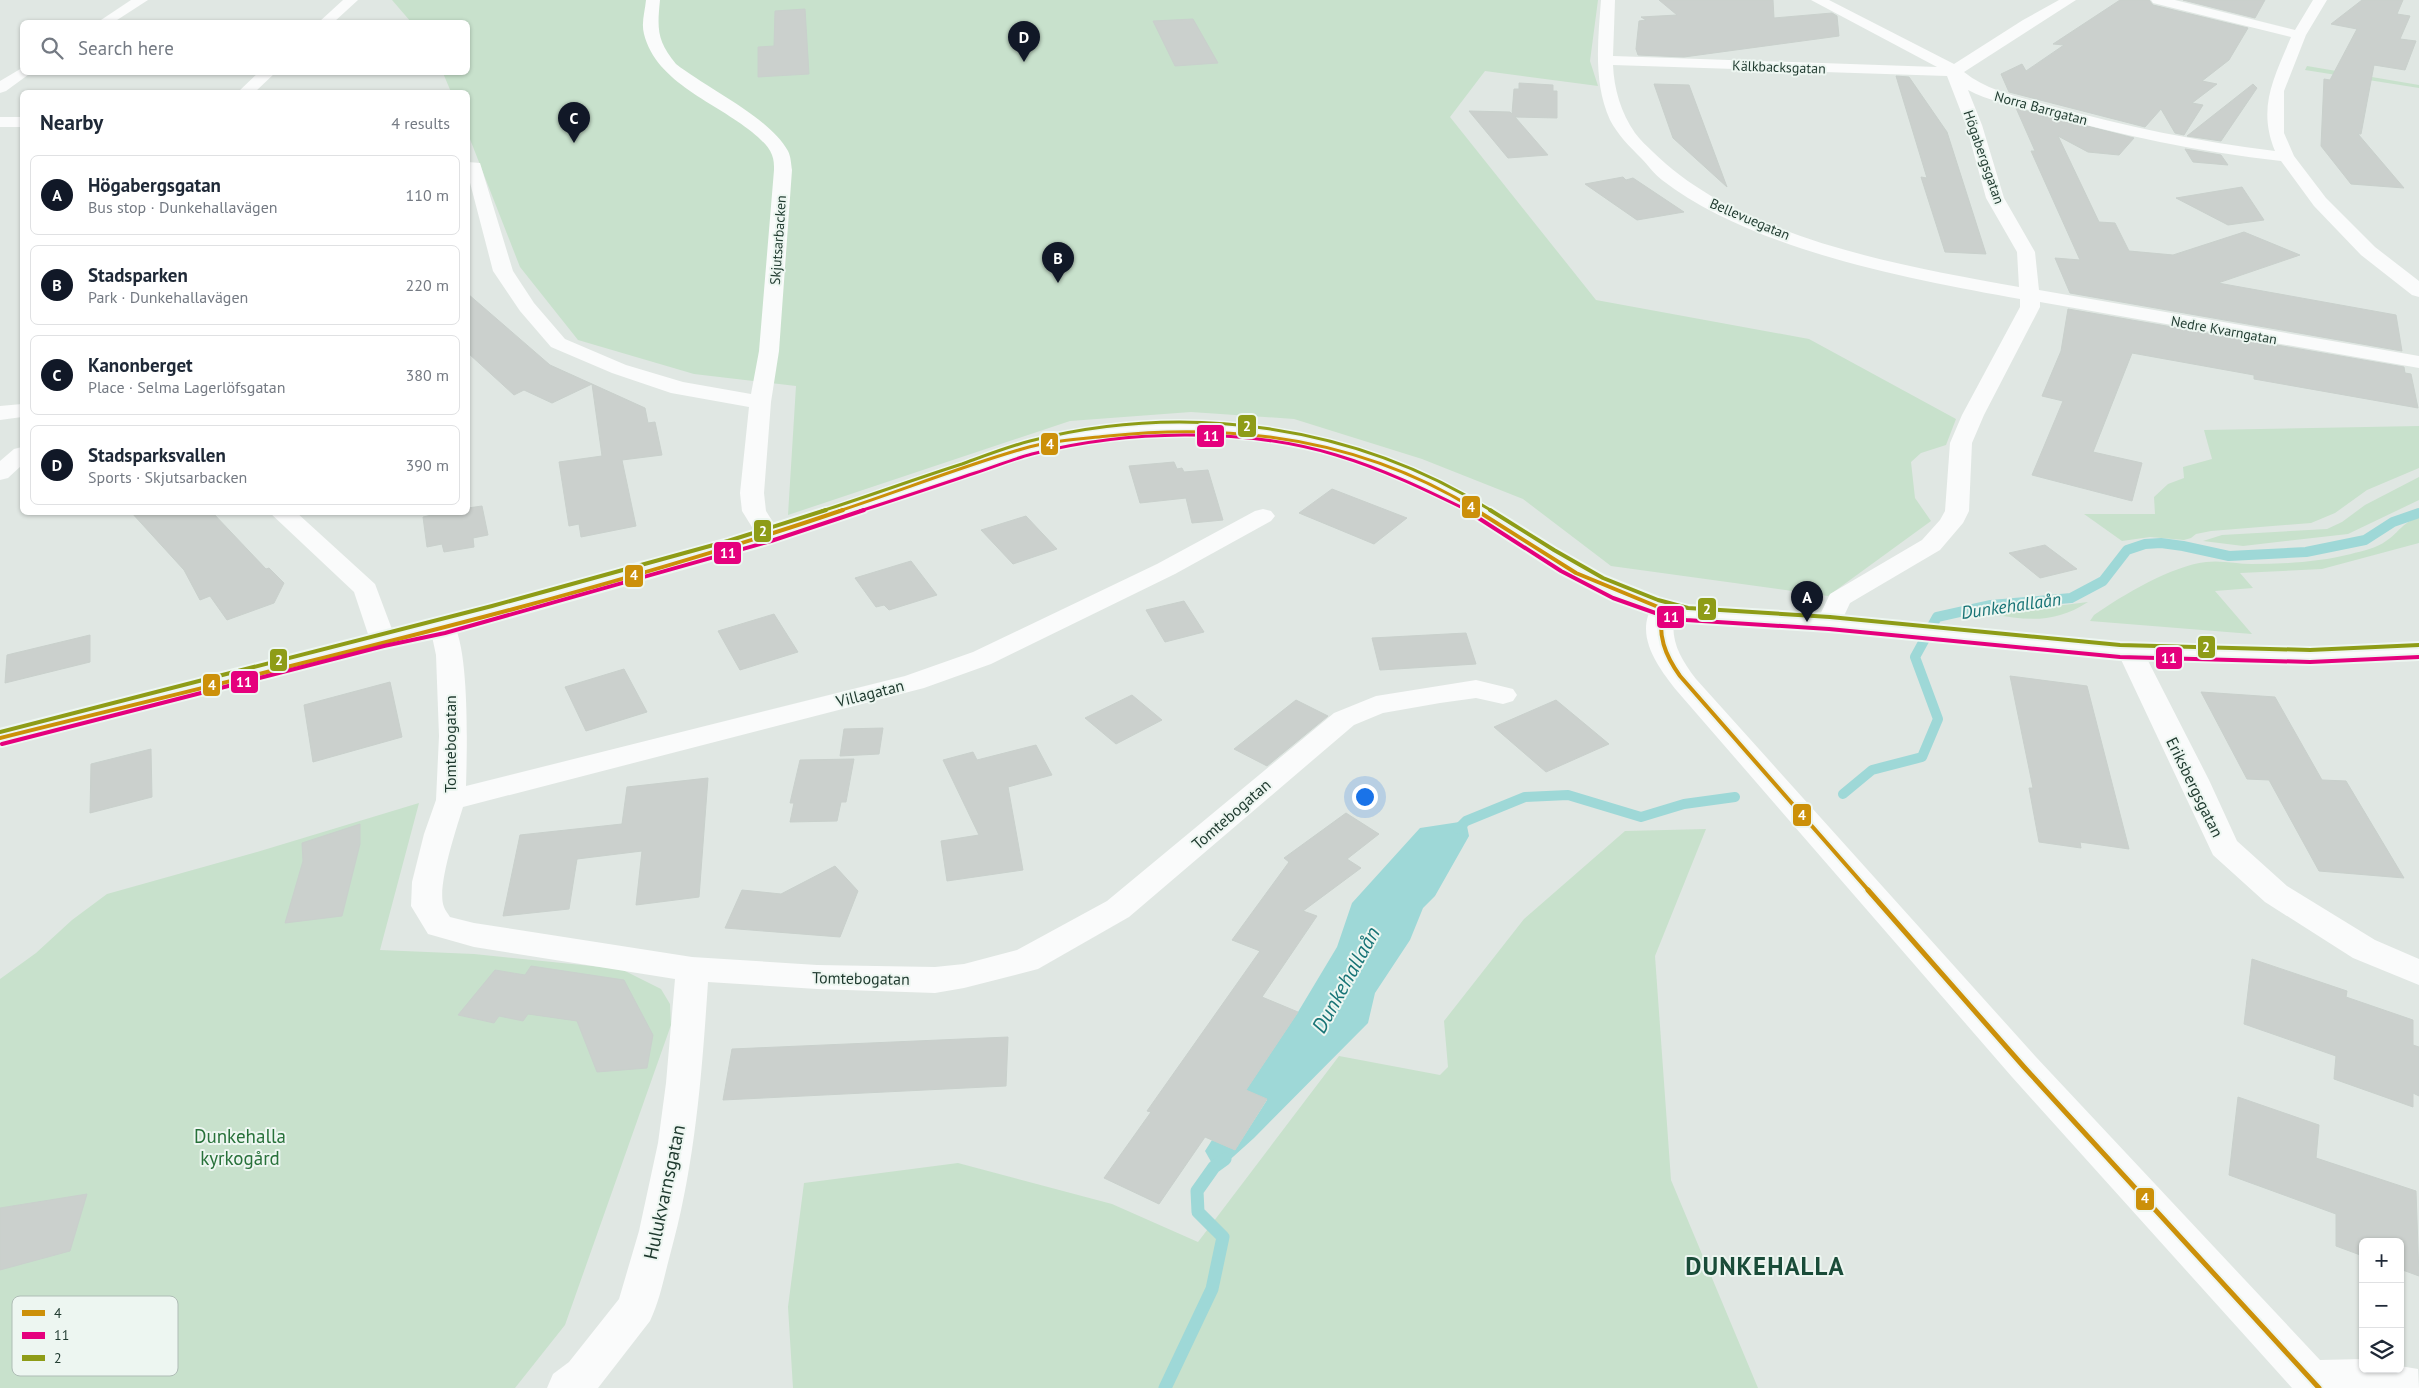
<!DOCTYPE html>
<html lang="en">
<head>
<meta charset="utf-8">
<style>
	body { margin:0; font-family:"PT Sans",sans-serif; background:#f2f2f3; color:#1f2937 }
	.controls { position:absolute; right:15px; bottom:15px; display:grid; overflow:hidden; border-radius:8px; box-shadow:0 1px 4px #0004 }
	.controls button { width:45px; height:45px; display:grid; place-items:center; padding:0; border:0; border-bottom:1px solid #e0e1e3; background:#fff; color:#1f2937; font:25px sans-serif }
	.you { position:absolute; left:1364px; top:796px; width:18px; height:18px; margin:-12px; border:4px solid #fff; border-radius:50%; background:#1a73e8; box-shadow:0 0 0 8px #1a73e833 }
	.badge { display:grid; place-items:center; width:32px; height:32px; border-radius:50%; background:#111827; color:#fff; font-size:16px; font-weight:700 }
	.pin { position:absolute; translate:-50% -41px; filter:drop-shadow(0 1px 2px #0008) }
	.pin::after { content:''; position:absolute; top:26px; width:18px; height:15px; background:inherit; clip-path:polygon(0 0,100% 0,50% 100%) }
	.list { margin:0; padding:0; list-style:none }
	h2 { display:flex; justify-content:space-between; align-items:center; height:65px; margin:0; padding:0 20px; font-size:21px }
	h2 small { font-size:16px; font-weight:400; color:#747a83 }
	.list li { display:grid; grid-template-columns:32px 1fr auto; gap:15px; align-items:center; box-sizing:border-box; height:80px; margin:0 10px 10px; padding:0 10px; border:1px solid #e0e1e3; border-radius:8px }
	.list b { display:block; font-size:19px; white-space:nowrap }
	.list p { margin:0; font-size:16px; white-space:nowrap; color:#747a83 }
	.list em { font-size:16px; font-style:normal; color:#747a83 }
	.icon { flex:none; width:28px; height:28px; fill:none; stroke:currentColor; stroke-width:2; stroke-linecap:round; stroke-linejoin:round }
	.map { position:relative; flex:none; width:2419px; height:1388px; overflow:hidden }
	.search { position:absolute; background:#fff; box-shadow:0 1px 4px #0004; left:20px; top:20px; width:450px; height:55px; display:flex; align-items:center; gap:12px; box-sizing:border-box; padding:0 18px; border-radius:8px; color:#747a83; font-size:19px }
	.panel { position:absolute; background:#fff; box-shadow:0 1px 4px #0004; left:20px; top:90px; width:450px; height:425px; border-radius:8px }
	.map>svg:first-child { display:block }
</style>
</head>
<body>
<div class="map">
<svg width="2419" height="1388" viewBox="0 0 2419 1388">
	<rect width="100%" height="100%" fill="#e0e7e3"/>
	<!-- green -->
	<path fill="#c8e1cc" d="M392,0H1598L1590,61L1598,86L1485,71L1450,117L1596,300L1809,339L1956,419L1946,445L1921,453L1911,462L1915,498L1931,521L1828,596L1611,566L1523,499L1422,459L1294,419L1191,412L1070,421L788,515L796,386L694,374L578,340L520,267L468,134V92H451L443,73L468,72V22H411Z
		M2307,66L2419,85V88L2305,70Z
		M2419,426V468L2367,490L2335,513L2311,523L2211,531L2196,534L2191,538L2184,540L2150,537L2122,541L2084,514H2155L2154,497L2168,484L2184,478L2183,467L2212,459L2204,430Z
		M2419,477V500L2348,534L2243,546L2203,541L2222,535L2327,529L2342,522L2365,505Z
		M2419,517V543L2322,569L2240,573L2253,588L2215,591L2252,634L2090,621L2094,615C2123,595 2171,566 2206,562C2222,560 2237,564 2252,564C2285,564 2319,562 2351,554C2362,551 2377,548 2386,541C2401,531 2400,524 2419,517Z
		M2088,602C2056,623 2028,621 1992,614Z
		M419,803L380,950L474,954L621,969L661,989L670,1004L671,1025L565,1325L515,1388H0V979L36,953L72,920L107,894L257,852Z
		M1706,829L1655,956L1671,1180L1758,1388H793L788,1307L804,1183L958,1163L1112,1204L1198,1242L1339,1056L1440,1075L1448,1067L1444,1021L1524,919L1625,831Z"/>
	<!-- water -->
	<path fill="#9ed8d7" d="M1466,821L1469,836L1435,896L1423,908L1410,940L1375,993L1368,1023L1254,1138L1224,1165L1214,1167L1205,1151L1212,1140L1235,1150L1267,1100L1246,1090L1298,1012L1337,947L1352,903L1420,828Z"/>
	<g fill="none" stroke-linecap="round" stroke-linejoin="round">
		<!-- stream-far1 -->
		<path stroke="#9ed8d7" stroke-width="10" d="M1843,794L1872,770L1922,757L1938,719L1915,657L1937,617L1991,605L2071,598L2103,581L2127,550L2145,544L2161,543L2183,546L2229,556L2306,552L2365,540L2393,522L2419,513
			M1458,829L1466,821L1525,797L1568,795L1641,817L1684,804L1735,797"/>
		<!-- stream -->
		<path stroke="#9ed8d7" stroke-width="13" d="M1165,1388L1212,1289L1223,1237L1198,1212L1197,1191L1214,1167L1225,1159"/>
	</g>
	<!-- building -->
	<path fill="#cbd0cd" stroke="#c9d0cc" d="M1659,0H1773L1774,18L1832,13L1837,16L1839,36L1684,57L1638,55L1636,49L1639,21L1646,20L1641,17L1677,15Z
		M2120,0H2149L2153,5L2248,28L2229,60L2202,81L2217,84L2192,103L2203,105L2184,135L2175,133L2161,109L2145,127L2009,92L2001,74L2022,64L2026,71L2064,45L2053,44Z
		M2183,0H2265L2255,18Z
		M2362,0H2403L2397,14L2410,16L2400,39L2416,41L2405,70L2374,65L2361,134H2358L2404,188L2351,184L2321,146L2324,79L2330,80L2357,29L2331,24Z
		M805,9L809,74L758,77V47L774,46L775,11Z
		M1193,19L1218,63L1175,66L1153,21Z
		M1896,76L1909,77L1947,132L1986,254L1945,252L1921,177L1927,178Z
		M1519,83L1553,85V91H1557V118L1515,117L1548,155L1508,158L1469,111L1510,112L1512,114L1514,89H1519Z
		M1654,84L1689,85L1727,187L1673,138Z
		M2253,84L2257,88L2221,141L2187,136Z
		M2016,108L2134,138L2119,155L2088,152L2058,136L2099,222L2115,223L2129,251L2173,255L2244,232L2300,255L2218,283L2396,315L2402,351L2070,293L2055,258L2080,260L2031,151H2035Z
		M2185,149L2221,155L2228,165L2193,162Z
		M1623,177L1626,180L1633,178L1684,212L1637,220L1585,184Z
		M2242,187L2264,220L2228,225L2176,198Z
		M468,294L550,365L592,384L552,403L524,390L514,395L468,353Z
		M2068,309L2404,367L2405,373L2411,374L2418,408L2254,379V375L2132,353L2093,452L2142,463L2132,501L2032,475L2063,401L2042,396L2061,351Z
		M592,384L645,408L648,423L655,422L662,455L622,460L636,526L581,537L579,524L569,526L559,462L602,456Z
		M1174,462L1177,469L1182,468L1184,472L1208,470L1223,520L1192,523L1186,498L1140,503L1129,466Z
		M1332,489L1407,518L1374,544L1299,513Z
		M482,506L488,535L473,538L474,547L444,552L442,544L427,547L423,517L445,512H468V508Z
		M131,512H212L266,569L269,568L284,583L274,603L227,620L210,596L200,600L184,570Z
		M1026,516L1057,549L1013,564L981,530Z
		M2045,545L2077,569L2040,578L2009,553Z
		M911,561L937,595L889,610L884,605L876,607L855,578Z
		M1184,601L1204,632L1165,642L1146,610Z
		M774,614L798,652L740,670L718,631Z
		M1466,633L1476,664L1380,670L1372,638Z
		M90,635V662L5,683L7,655Z
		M624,669L647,712L586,731L565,687Z
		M2010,676L2087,686L2129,849L2080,842L2081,848L2039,842L2029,788H2033Z
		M390,682L402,737L313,762L304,705Z
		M2201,692L2275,697L2322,780L2346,781L2404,878L2319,871L2269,780L2247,779Z
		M1132,695L1162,720L1116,744L1085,718Z
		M1296,700L1328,716L1267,766L1234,749Z
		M1556,700L1609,744L1546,772L1494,727Z
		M883,728L879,754L840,756L844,729Z
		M1036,745L1052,775L1008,787L1023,870L947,881L941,841L979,835L943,760L973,752L977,760Z
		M151,749L152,797L90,813L91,764Z
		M854,759L846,802H841L837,821L790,822L794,803H790L800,760Z
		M708,778L699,897L636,905L642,851L577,859L569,909L503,916L520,835L622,824L627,787Z
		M1346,813L1379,834L1347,859L1361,868L1303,911L1317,916L1262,997L1298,1012L1246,1090L1267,1099L1235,1150L1205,1137L1159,1204L1104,1178L1151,1112L1147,1111L1260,951L1232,940L1289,862L1284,858Z
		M360,824V844L342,916L285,923L303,861L302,843Z
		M835,866L858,891L840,937L725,928L742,890L781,894Z
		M2252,959L2347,991L2346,997L2413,1020V1045L2419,1047V1096L2413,1093V1107L2334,1079L2336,1056L2244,1024Z
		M531,966L624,980L653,1035L647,1068L597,1072L577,1021L528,1014L523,1021L499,1016L494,1023L458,1015L495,970L525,975Z
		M1008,1037L1006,1086L723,1100L732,1049Z
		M2238,1097L2319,1125L2316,1158L2416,1191L2419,1276L2400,1269V1242H2363V1256L2336,1246V1214L2229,1175Z
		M87,1194L70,1251L0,1270V1208Z"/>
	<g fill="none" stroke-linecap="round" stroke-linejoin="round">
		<!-- minor -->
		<path fill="#fafbfb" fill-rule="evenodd" d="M131,0H148L114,22H98Z
			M343,0H358L334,22H319Z
			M646,0H660C657,29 657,41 676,64C708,89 769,117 788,151C791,157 791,164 792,170L779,351L771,402L764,493L766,511L781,535L778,540L769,542L760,540L742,511L740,493L749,407L671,393L612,373L551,347L520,311L493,271L468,175V162L480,163L513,271L534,303L565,339L626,365L683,382L751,394L759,351L774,170C774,165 774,160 772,155C769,146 759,138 752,132C717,103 656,83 644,34C641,23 645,11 646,0Z
			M1601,0H1615L1613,56L1937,67L1811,0H1829L1954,64L2023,20L2059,0H2076L1964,72C1989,92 2021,97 2051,106C2125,126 2199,142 2275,151C2257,107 2274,78 2291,37L2153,3L2151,0H2175L2295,30L2313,0H2327L2306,35L2284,91V133L2294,156L2326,198L2375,247L2419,281V297L2412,295L2361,255L2314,206L2281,161C2199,152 2120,135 2041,113C2017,106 1990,102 1968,90L1982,125L2004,198L2035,252L2039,290L2419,356V368L2040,302V307L1984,415L1972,443L1969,511L1963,523L1940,550L1850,603L1838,629L1829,631L1820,629L1816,623L1830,594L1922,540L1940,520L1945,511L1950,443L1962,415L2020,307V299C1908,279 1753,250 1662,180C1654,174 1648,165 1641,158C1629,146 1618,135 1610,120C1593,82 1598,40 1601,0ZM1613,65L1947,76L1966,125L1986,198L2017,252L2019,287C1901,266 1740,238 1653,152C1647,146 1640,140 1635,133C1621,113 1614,89 1613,65Z
			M22,68V72H32L6,91L0,93V81Z
			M259,72H276L255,92H238Z
			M0,117H22V127H0Z
			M22,404V417L0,420V406Z
			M22,447V465L8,478L0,480V461L14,449Z
			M1263,509L1271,511L1275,516L1271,521L1175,574L991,664L924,688L463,807C457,827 436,888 444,907C445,910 448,914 450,917L474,923L692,957L817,965L935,967L964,964L1017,950L1107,901L1334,713L1376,696L1476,680L1513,689L1517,695L1513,701L1503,704L1476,698L1440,703L1383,713L1354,725L1129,917L1038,969L964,988L935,993L817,989L708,982C702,1074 695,1166 670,1255C664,1277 660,1300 650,1321L598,1388H547L553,1374L569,1362L619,1299L639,1231L658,1143L666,1083L675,979L474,947L428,934L411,906L412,882L424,834L436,800L439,736L436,655L430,627L434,621L443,619L452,621C470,647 467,752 466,786L905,676L973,652L1157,564L1255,511Z
			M269,512H296L375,584L396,640L392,646L383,648L374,646L370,640L354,592Z
			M1663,601L1672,604L1676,609C1668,637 1679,657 1696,679L2036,1057L2320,1360L2363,1359V1369H2400V1366L2418,1369L2419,1388H2292L2012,1077L1677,691C1658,667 1633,634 1654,604Z
			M2130,643L2139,645L2143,651L2209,780L2237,841L2287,886L2375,940L2419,959V985L2353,958L2265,902L2213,855L2117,651L2121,645Z"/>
		<!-- tertiary -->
		<path fill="#fafbfb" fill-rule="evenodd" d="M1157,422C1274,424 1380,441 1483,503C1549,542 1610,590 1687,606L1829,615L2120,643L2310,648L2419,643V659L2310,664L2120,659L1829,631L1687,622L1654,614L1607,597L1555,571L1465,512L1401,480L1332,455L1281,444L1212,437L1157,436L1093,443L1035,454L778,540L452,633L385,648L0,747V729L383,632L439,620L760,530L1022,443L1093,429Z"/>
		<!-- bus-1-far2 casing -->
		<g stroke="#edf6f1" stroke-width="6">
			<path id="bus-1-far2" d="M839,511C900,491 960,467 1022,449C1049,441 1079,439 1108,436C1239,422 1365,440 1478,511"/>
		</g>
		<!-- bus-1-far1 casing -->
		<g stroke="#edf6f1" stroke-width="8">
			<path id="bus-1-far1" d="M1476,510L1576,573L1663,609
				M1663,609C1657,635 1665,655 1680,676L1869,891
				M0,738C282,667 567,604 843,510"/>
		</g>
		<!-- bus-1 casing -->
		<g stroke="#edf6f1" stroke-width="9">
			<path id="bus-1" d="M1868,890L2024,1067L2319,1388"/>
		</g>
		<!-- bus-2-far1 casing -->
		<g stroke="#edf6f1" stroke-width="6">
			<path id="bus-2-far1" d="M860,511C898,499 936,486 975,473C994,467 1013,459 1032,454C1126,430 1243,427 1336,455C1383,469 1426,490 1469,511"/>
		</g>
		<!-- bus-2 casing -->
		<g stroke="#edf6f1" stroke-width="8">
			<path id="bus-2" d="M1466,510L1561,571L1613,598L1661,615L1686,620L1829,629L2120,657L2310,662L2419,657
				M2,744L384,646L445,633L771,541L864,510"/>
		</g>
		<!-- bus-3-far1 casing -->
		<g stroke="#edf6f1" stroke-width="6">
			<path id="bus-3-far1" d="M822,511C869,496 915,479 962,464C984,456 1007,447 1030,441C1187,401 1356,425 1492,511"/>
		</g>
		<!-- bus-3 casing -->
		<g stroke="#edf6f1" stroke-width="8">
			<path id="bus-3" d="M1490,510L1554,550L1603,578L1658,600L1688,608L1830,617L2120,645L2310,650L2419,645
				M0,732L492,606L728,541L826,510"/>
		</g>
		<!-- bus-1-far2 -->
		<use href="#bus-1-far2" stroke="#cc9009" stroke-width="3"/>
		<!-- bus-1-far1 -->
		<use href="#bus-1-far1" stroke="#cc9009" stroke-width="4"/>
		<!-- bus-1 -->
		<use href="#bus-1" stroke="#cc9009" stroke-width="5"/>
		<!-- bus-2-far1 -->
		<use href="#bus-2-far1" stroke="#e5007d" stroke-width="3"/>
		<!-- bus-2 -->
		<use href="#bus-2" stroke="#e5007d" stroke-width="4"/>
		<!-- bus-3-far1 -->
		<use href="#bus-3-far1" stroke="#8e9c17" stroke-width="3"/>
		<!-- bus-3 -->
		<use href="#bus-3" stroke="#8e9c17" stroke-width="4"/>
	</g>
	<g text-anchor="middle" stroke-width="4" stroke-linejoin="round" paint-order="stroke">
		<!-- far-street labels -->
		<g font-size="14" fill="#1e392e" stroke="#edf6f1">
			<text transform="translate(1779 67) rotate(2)" y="5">Kälkbacksgatan</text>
			<text transform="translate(2041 108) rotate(15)" y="5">Norra Barrgatan</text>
			<text transform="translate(1984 157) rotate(71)" y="5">Högabergsgatan</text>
			<text transform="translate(1750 219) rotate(23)" y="5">Bellevuegatan</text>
			<text transform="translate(778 240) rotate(-86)" y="5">Skjutsarbacken</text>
			<text transform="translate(2224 330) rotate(10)" y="5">Nedre Kvarngatan</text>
		</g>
		<!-- street labels -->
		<g font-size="16" fill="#1e392e" stroke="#edf6f1">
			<text transform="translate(870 693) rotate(-14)" y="6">Villagatan</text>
			<text transform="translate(450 744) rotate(-90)" y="6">Tomtebogatan</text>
			<text transform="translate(2195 787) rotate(64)" y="6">Eriksbergsgatan</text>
			<text transform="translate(1231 814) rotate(-41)" y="6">Tomtebogatan</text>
			<text transform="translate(861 978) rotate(1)" y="6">Tomtebogatan</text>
		</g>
		<!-- water labels -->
		<g font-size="18" font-style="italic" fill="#187476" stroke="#edf6f1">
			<text transform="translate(2011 606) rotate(-8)" y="6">Dunkehallaån</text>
		</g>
		<!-- near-park labels -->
		<g font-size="19" fill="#28713a" stroke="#edf6f1">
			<text x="240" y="1143">Dunkehalla<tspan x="240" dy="22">kyrkogård</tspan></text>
		</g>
		<!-- near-street labels -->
		<g font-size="19" fill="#1e392e" stroke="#edf6f1">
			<text transform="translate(664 1192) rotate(-78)" y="7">Hulukvarnsgatan</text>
		</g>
		<!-- near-water labels -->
		<g font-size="21" font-style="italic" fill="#187476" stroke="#edf6f1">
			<text transform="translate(1346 980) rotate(-61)" y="7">Dunkehallaån</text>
		</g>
		<!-- near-district labels -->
		<g font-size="25" font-weight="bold" letter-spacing="1" fill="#1a4c39" stroke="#edf6f1">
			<text x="1765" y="1275">DUNKEHALLA</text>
		</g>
	</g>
	<!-- legend -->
	<rect x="12" y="1296" width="166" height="80" rx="8" fill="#edf6f1" stroke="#afbdb6" stroke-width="1"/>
	<rect x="22" y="1310" width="23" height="6" fill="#cc9009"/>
	<rect x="22" y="1332" width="23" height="7" fill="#e5007d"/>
	<rect x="22" y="1355" width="23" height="6" fill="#8e9c17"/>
	<g font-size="14" fill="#1e392e">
		<text x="54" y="1318">4</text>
		<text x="54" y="1340">11</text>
		<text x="54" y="1363">2</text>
	</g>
	<g stroke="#edf6f1" stroke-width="2">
		<rect x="1237" y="414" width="20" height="24" rx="5" fill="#8e9c17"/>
		<rect x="1196" y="424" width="29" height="24" rx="5" fill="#e5007d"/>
		<rect x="1040" y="432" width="19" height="24" rx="5" fill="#cc9009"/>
		<rect x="1461" y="495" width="20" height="24" rx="5" fill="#cc9009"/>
		<rect x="753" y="519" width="19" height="24" rx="5" fill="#8e9c17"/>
		<rect x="713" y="541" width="29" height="24" rx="5" fill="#e5007d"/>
		<rect x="624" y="564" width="20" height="24" rx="5" fill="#cc9009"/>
		<rect x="1697" y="597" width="20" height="24" rx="5" fill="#8e9c17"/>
		<rect x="1656" y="605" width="29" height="24" rx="5" fill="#e5007d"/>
		<rect x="2197" y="635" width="19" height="24" rx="5" fill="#8e9c17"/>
		<rect x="2155" y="646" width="28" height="24" rx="5" fill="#e5007d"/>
		<rect x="269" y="648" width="19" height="24" rx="5" fill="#8e9c17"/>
		<rect x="230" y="670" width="29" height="24" rx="5" fill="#e5007d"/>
		<rect x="202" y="673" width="19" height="24" rx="5" fill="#cc9009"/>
		<rect x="1792" y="803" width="20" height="24" rx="5" fill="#cc9009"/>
		<rect x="2135" y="1187" width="20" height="24" rx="5" fill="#cc9009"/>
	</g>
	<g font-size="14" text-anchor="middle" font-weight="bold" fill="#fff">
		<text x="1247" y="431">2</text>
		<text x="1211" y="441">11</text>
		<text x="1050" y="449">4</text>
		<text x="1471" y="512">4</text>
		<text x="763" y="536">2</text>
		<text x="728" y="558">11</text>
		<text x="634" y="580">4</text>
		<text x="1707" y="614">2</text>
		<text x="1671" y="622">11</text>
		<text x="2206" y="652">2</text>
		<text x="2169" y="663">11</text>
		<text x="279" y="665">2</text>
		<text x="244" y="687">11</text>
		<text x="212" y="690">4</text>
		<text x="1802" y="820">4</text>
		<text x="2145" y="1203">4</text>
	</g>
</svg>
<div class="controls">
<button>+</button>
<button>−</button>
<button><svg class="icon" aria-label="layers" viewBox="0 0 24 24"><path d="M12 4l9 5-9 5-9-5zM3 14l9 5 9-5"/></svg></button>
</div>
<div class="you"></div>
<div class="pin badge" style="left:1807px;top:622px">A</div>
<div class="pin badge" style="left:1058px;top:283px">B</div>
<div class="pin badge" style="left:574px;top:143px">C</div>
<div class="pin badge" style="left:1024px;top:62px">D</div>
<div class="search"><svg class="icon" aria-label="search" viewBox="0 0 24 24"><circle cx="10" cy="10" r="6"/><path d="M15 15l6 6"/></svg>Search here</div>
<section class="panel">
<h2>Nearby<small>4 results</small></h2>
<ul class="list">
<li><span class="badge">A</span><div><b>Högabergsgatan</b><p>Bus stop · Dunkehallavägen</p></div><em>110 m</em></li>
<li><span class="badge">B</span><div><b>Stadsparken</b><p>Park · Dunkehallavägen</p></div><em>220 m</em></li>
<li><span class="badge">C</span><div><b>Kanonberget</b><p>Place · Selma Lagerlöfsgatan</p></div><em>380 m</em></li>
<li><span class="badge">D</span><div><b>Stadsparksvallen</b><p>Sports · Skjutsarbacken</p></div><em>390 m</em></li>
</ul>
</section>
</div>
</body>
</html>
